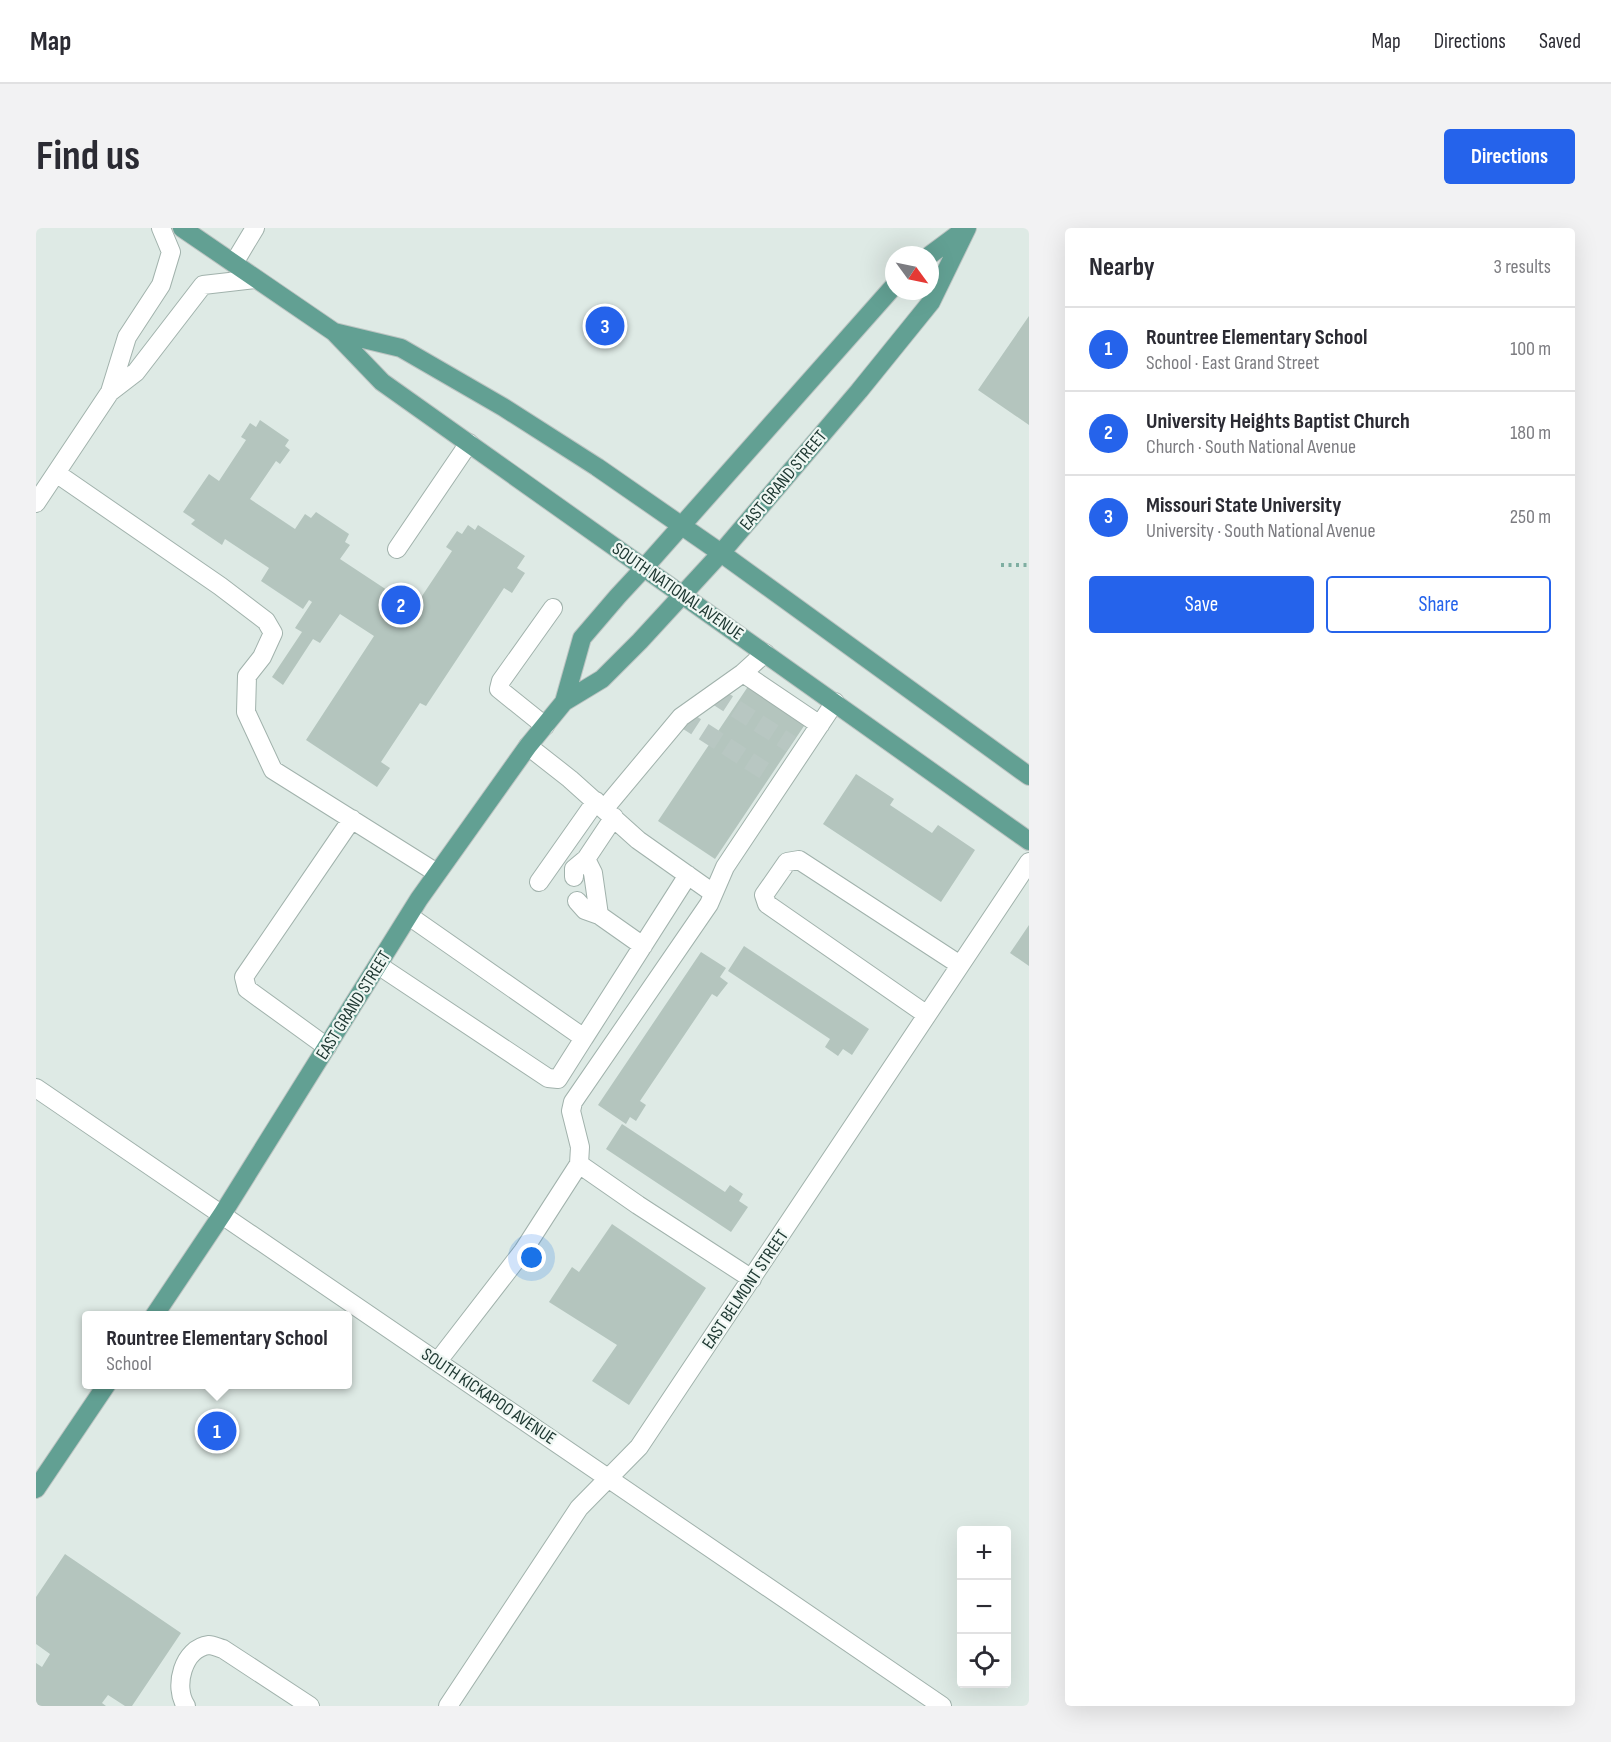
<!DOCTYPE html>
<html lang="en">
<head>
<meta charset="utf-8">
<style>
	body { margin:0; font-family:"Sofia Sans Condensed",sans-serif; background:#f2f2f3; color:#2b2b33 }
	.controls { position:absolute; right:18px; bottom:18px; display:grid; overflow:hidden; border-radius:6px; box-shadow:0 6px 24px #0002 }
	.controls button { width:54px; height:54px; display:grid; place-items:center; padding:0; border:0; border-bottom:2px solid #e1e1e2; background:#fff; color:#2b2b33; font:30px sans-serif }
	.compass { position:absolute; left:849px; top:18px; width:54px; height:54px; border-radius:50%; background:#fff; box-shadow:0 6px 24px #0002; rotate:123deg }
	.you { position:absolute; left:496px; top:1030px; width:21px; height:21px; margin:-15px; border:4px solid #fff; border-radius:50%; background:#1a73e8; box-shadow:0 0 0 9px #1a73e833 }
	.badge { display:grid; place-items:center; width:39px; height:39px; border-radius:50%; background:#2563eb; color:#fff; font-size:20px; font-weight:700 }
	.pin { position:absolute; translate:-50% -50%; border:3px solid #fff; box-shadow:0 2px 6px #0006 }
	.popup { position:absolute; left:46px; top:1083px; width:270px; height:78px; box-sizing:border-box; display:grid; place-content:center; border-radius:6px; background:#fff; filter:drop-shadow(0 2px 4px #0005); font-size:20px; white-space:nowrap; color:#7c7c81 }
	.popup b { font-size:22px; color:#2b2b33 }
	.popup::after { content:''; position:absolute; left:50%; top:100%; margin-left:-12px; border:12px solid transparent; border-top-color:#fff }
	.list { margin:0; padding:0; list-style:none }
	h2 { display:flex; justify-content:space-between; align-items:center; height:78px; margin:0; padding:0 24px; font-size:26px }
	h2 small { font-size:20px; font-weight:400; color:#7c7c81 }
	.list li { display:grid; grid-template-columns:39px 1fr auto; gap:18px; align-items:center; box-sizing:border-box; height:84px; padding:0 24px; border-top:2px solid #e1e1e2 }
	.list b { display:block; font-size:22px; white-space:nowrap }
	.list p { margin:0; font-size:20px; white-space:nowrap; color:#7c7c81 }
	.list em { font-size:20px; font-style:normal; color:#7c7c81 }
	.actions { display:flex; gap:12px; padding:18px 24px }
	.actions a { flex:1; padding:14px 0; border:2px solid #2563eb; border-radius:6px; text-align:center; font-size:21px; color:#2563eb }
	.actions .main { background:#2563eb; color:#fff }
	.icon { flex:none; width:33px; height:33px; fill:none; stroke:currentColor; stroke-width:2; stroke-linecap:round; stroke-linejoin:round }
	.map { position:relative; flex:none; width:993px; height:1478px; overflow:hidden; border-radius:6px }
	header { display:flex; align-items:center; gap:36px; box-sizing:border-box; height:84px; padding:0 30px; background:#fff; border-bottom:2px solid #e1e1e2 }
	header strong { font-size:28px }
	nav { display:flex; gap:33px; margin-inline-start:auto; font-size:21px }
	.intro { display:flex; align-items:center; justify-content:space-between; box-sizing:border-box; height:144px; padding:0 36px }
	h1 { margin:0; font-size:42px }
	.button { padding:15px 27px; border-radius:6px; background:#2563eb; color:#fff; font-size:21px; font-weight:700 }
	main { display:flex; gap:36px; padding:0 36px }
	aside { flex:1; background:#fff; border-radius:6px; box-shadow:0 6px 24px #0002 }
	.map>svg:first-child { display:block }
</style>
</head>
<body>
<header>
<strong>Map</strong>
<nav><a>Map</a><a>Directions</a><a>Saved</a></nav>
</header>
<div class="intro"><h1>Find us</h1><a class="button">Directions</a></div>
<main>
<div class="map">
<svg width="993" height="1478" viewBox="0 0 993 1478">
	<rect width="100%" height="100%" fill="#deeae5"/>
	<!-- building -->
	<path fill="#b4c5be" d="M993,88V197L942,162Z
		M224,192L253,212L249,218L254,222L244,236L240,233L214,271L259,301L269,286L275,290L280,284L313,306L309,314L314,317L304,331L357,366L363,356L384,371L416,323L410,319L421,303L426,306L432,297L439,302L442,297L489,328L481,340L489,345L476,365L468,360L390,478L384,475L345,534L354,540L341,559L270,512L338,408L304,386L284,415L277,411L247,457L236,449L266,404L259,400L276,374L273,372L267,381L225,353L233,340L189,311L186,317L155,296L159,292L147,284L173,246L183,253L210,212L205,209L214,195L220,199Z
		M715,454L772,492L679,631L622,593Z
		M820,546L858,571L854,577L896,605L902,597L939,622L905,674L787,596Z
		M993,697V738L974,725Z
		M708,718L833,801L816,827L807,821L802,828L789,819L794,811L692,743Z
		M665,724L690,740L684,749L692,755L681,769L676,766L604,873L610,877L600,893L594,889L590,896L562,877Z
		M586,896L689,964L694,957L707,966L703,973L712,979L695,1004L570,921Z
		M576,996L670,1060L593,1177L556,1153L581,1117L513,1074L536,1039L543,1044Z
		M29,1326L145,1405L96,1478H89L72,1467L66,1475L70,1478H0V1435L6,1439L14,1426L0,1416V1369Z"/>
	<g fill="none" stroke-linecap="round" stroke-linejoin="round">
		<!-- minor-tunnel -->
		<path stroke="#b8c7c2" stroke-width="18" stroke-dasharray="18 9" stroke-linecap="butt" d="M677,466L755,516
			M645,489L735,547"/>
		<!-- minor casing -->
		<g stroke="#a1b2ac" stroke-width="20">
			<path id="minor" d="M198,35L219,0
				M74,164L100,144L167,57L220,51
				M20,245L184,358L230,393L237,405L226,429L211,448L210,484L237,542L401,645
				M0,275L74,164L91,109L125,57L135,24L125,0
				M361,321L433,215
				M707,445L784,497
				M509,498L463,461L465,453L517,380
				M492,518L534,551L602,612L677,665
				M569,580L645,489L707,445L729,425
				M550,631L557,645L563,687
				M538,649V641L550,631L578,589
				M503,654L560,573
				M541,673L549,682L563,687L607,718
				M342,737L512,850L522,851L548,810L373,688
				M891,787L731,676L728,667L751,634L763,632L924,737
				M548,810L652,647
				M291,819L211,761L208,749L316,591
				M0,860L906,1478
				M543,936L602,977L716,1051
				M402,1133L487,1023L543,936L544,919L535,883L537,874L673,676L689,639L799,474
				M150,1478C137,1459 147,1420 173,1417C177,1417 183,1420 187,1421L274,1478
				M412,1478L543,1280L603,1219L993,634"/>
		</g>
		<!-- major casing -->
		<g stroke="#bcc4c2" stroke-width="20">
			<path id="major" d="M146,0L298,104L346,154L993,613
				M894,27L929,1
				M298,104L365,120L467,179L561,239L685,325L993,548
				M528,474L546,410L582,368L608,340L858,58
				M118,1088L187,985L383,671L492,518L528,474L566,451L604,413L685,325L823,163L895,74L931,0
				M0,1261L71,1156"/>
		</g>
		<!-- path -->
		<path stroke="#7eaea1" stroke-width="4" stroke-dasharray="3 4.5" stroke-linecap="butt" d="M965,337H993"/>
		<!-- minor -->
		<use href="#minor" stroke="#fff" stroke-width="18"/>
		<!-- major -->
		<use href="#major" stroke="#62a093" stroke-width="18"/>
	</g>
	<g text-anchor="middle" stroke-width="4.5" stroke-linejoin="round" paint-order="stroke">
		<!-- street labels -->
		<g font-size="18" fill="#203a34" stroke="#eff7f3">
			<text transform="translate(747 252) rotate(-50)" y="6">EAST GRAND STREET</text>
			<text transform="translate(642 363) rotate(35)" y="6">SOUTH NATIONAL AVENUE</text>
			<text transform="translate(317 777) rotate(-58)" y="6">EAST GRAND STREET</text>
			<text transform="translate(709 1061) rotate(-56)" y="6">EAST BELMONT STREET</text>
			<text transform="translate(453 1168) rotate(34)" y="6">SOUTH KICKAPOO AVENUE</text>
		</g>
	</g>
</svg>
<div class="controls">
<button>+</button>
<button>−</button>
<button><svg class="icon" aria-label="locate" viewBox="0 0 24 24"><circle cx="12" cy="12" r="6"/><path d="M12 2v4M12 18v4M2 12h4M18 12h4"/></svg></button>
</div>
<svg class="compass" viewBox="-18 -18 36 36"><path d="M0-13l5 13h-10z" fill="#e53935"/><path d="M0 13l5-13h-10z" fill="#7c7c81"/></svg>
<div class="you"></div>
<div class="pin badge" style="left:181px;top:1203px">1</div>
<div class="popup"><b>Rountree Elementary School</b>School</div>
<div class="pin badge" style="left:365px;top:377px">2</div>
<div class="pin badge" style="left:569px;top:98px">3</div>
</div>
<aside>
<h2>Nearby<small>3 results</small></h2>
<ul class="list">
<li><span class="badge">1</span><div><b>Rountree Elementary School</b><p>School · East Grand Street</p></div><em>100 m</em></li>
<li><span class="badge">2</span><div><b>University Heights Baptist Church</b><p>Church · South National Avenue</p></div><em>180 m</em></li>
<li><span class="badge">3</span><div><b>Missouri State University</b><p>University · South National Avenue</p></div><em>250 m</em></li>
</ul>
<div class="actions"><a class="main">Save</a><a>Share</a></div>
</aside>
</main>
</body>
</html>
